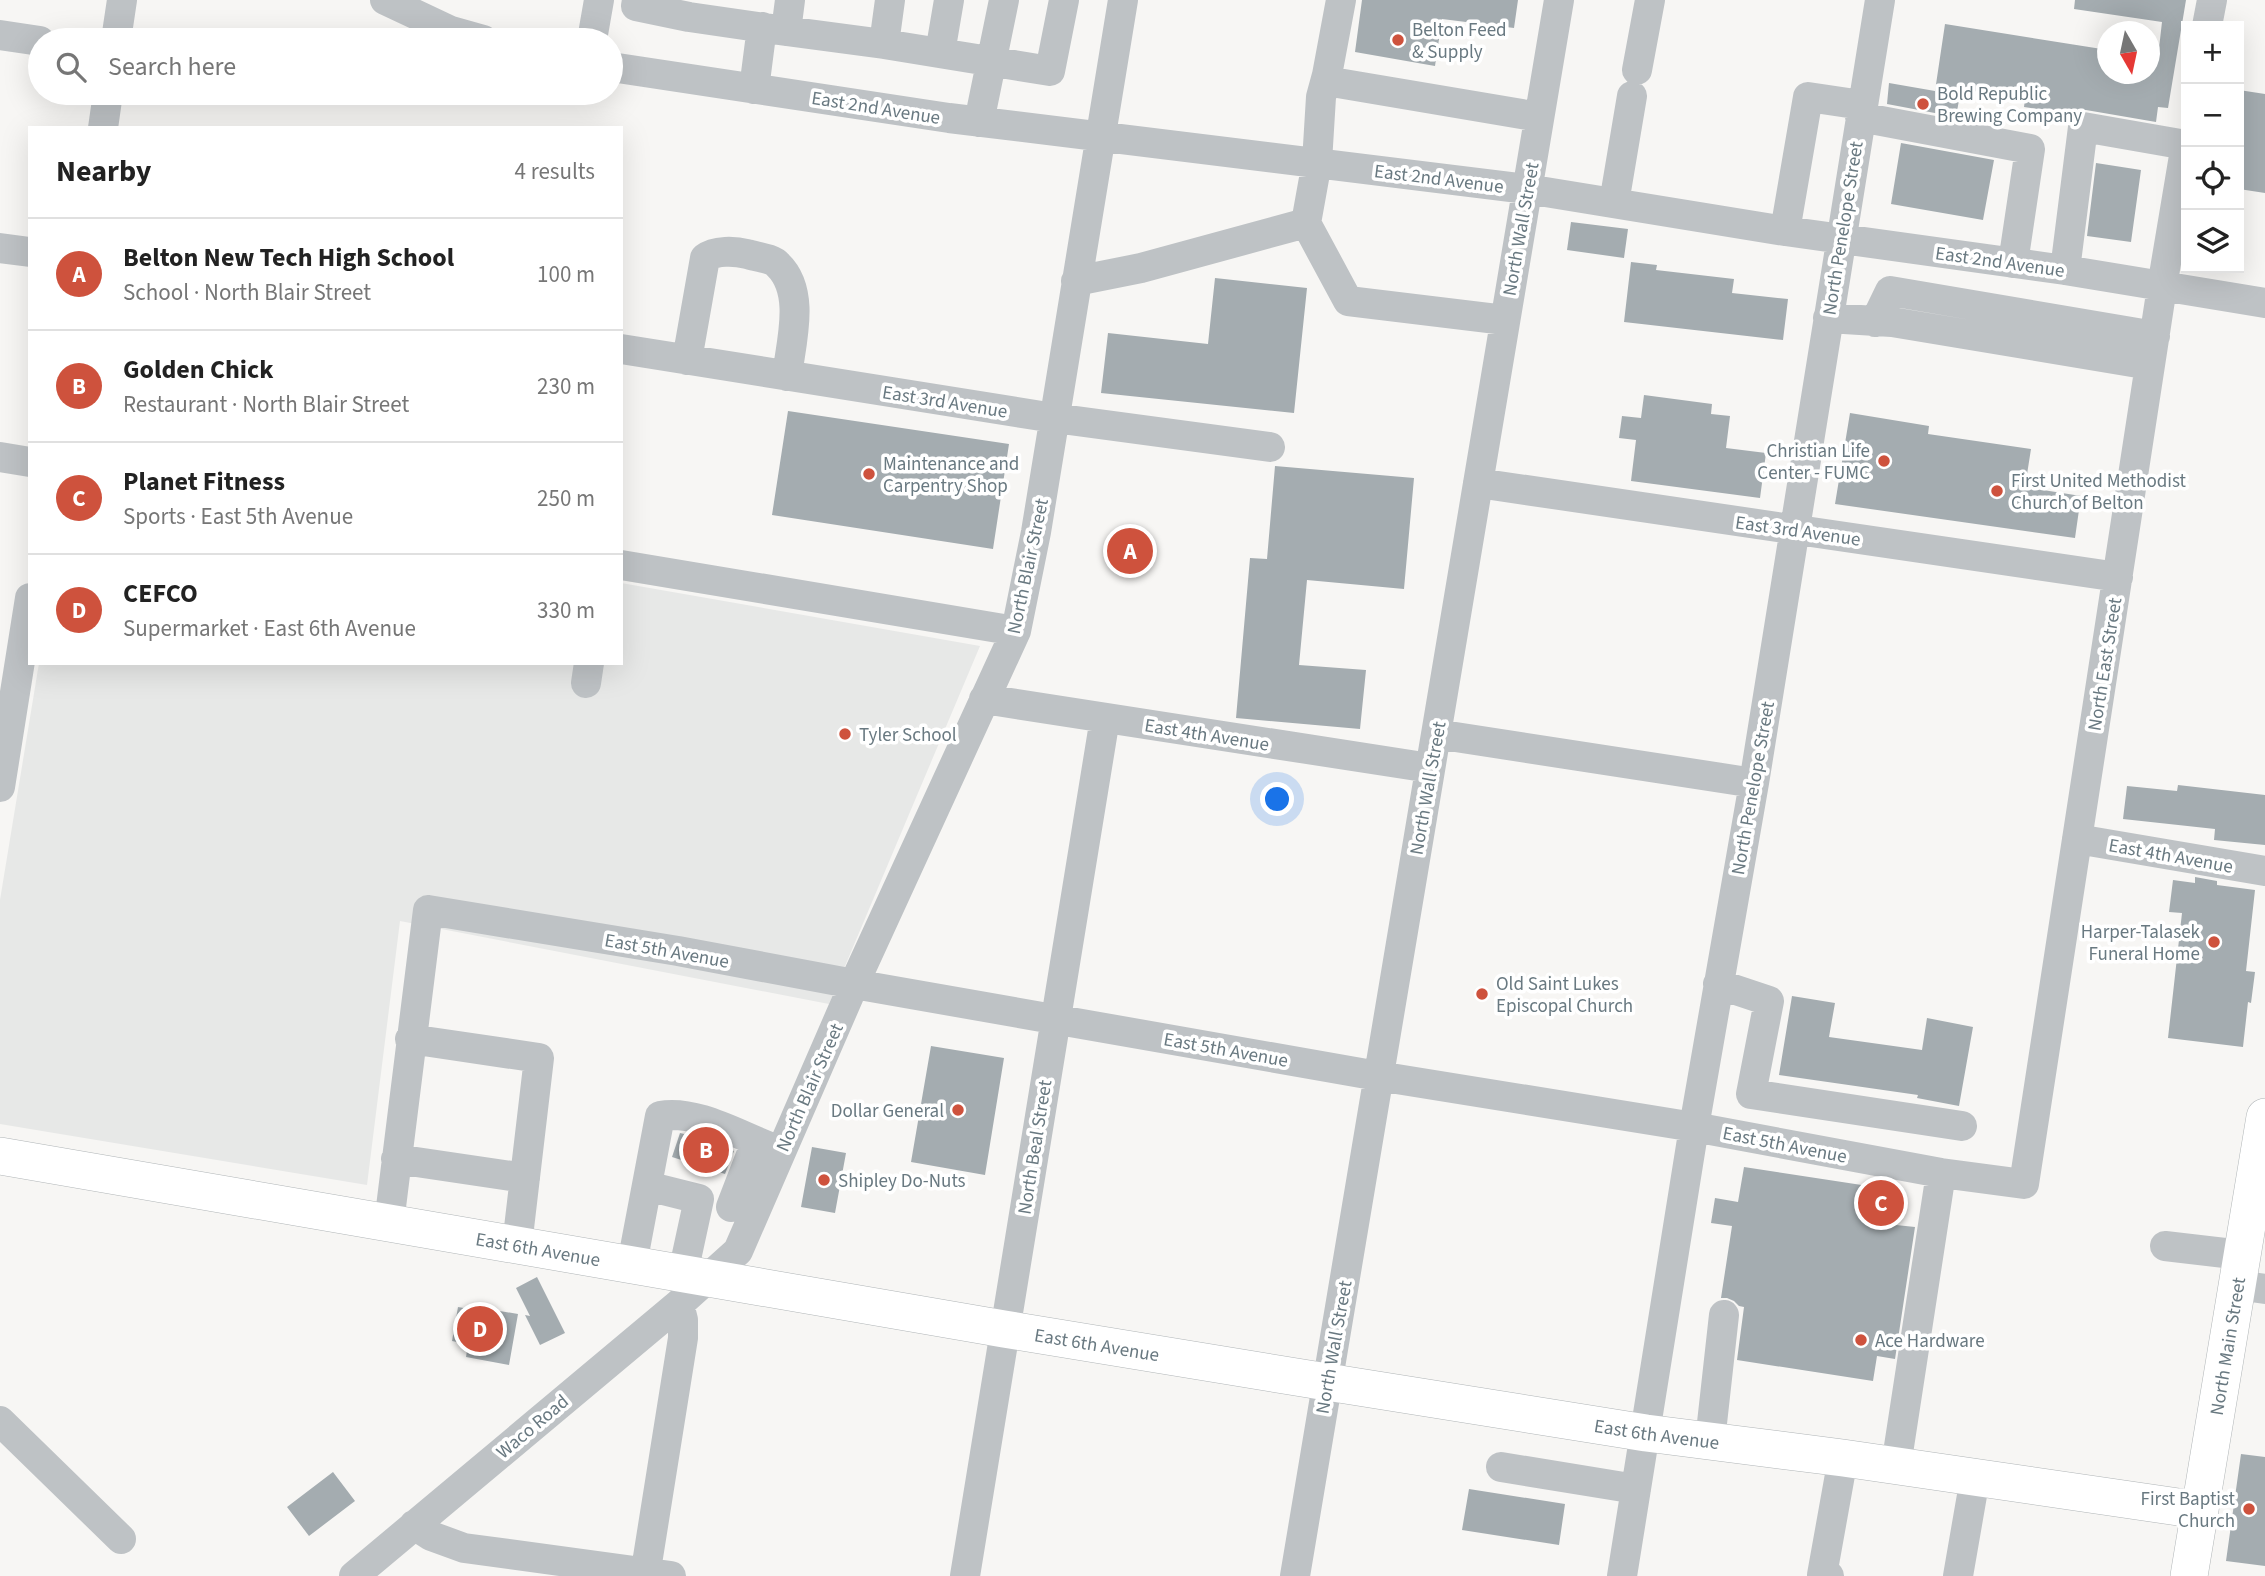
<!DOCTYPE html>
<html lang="en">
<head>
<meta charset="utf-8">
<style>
	body { margin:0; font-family:"Source Sans 3",sans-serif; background:#f2f2f2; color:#222 }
	.controls { position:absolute; right:21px; top:21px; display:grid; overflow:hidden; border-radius:0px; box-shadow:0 7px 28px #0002 }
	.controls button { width:63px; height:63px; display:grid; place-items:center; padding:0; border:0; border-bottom:2px solid #e0e0e0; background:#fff; color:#222; font:35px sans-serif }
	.compass { position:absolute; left:2097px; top:21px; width:63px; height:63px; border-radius:50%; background:#fff; box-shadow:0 7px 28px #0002; rotate:171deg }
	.you { position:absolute; left:1278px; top:800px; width:24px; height:24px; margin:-18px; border:5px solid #fff; border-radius:50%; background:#1a73e8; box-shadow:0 0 0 10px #1a73e833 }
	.badge { display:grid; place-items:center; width:46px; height:46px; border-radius:50%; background:#ce523d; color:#fff; font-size:23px; font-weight:700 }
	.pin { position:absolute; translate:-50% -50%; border:4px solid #fff; box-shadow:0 2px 7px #0006 }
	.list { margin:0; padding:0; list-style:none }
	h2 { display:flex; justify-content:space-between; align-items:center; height:91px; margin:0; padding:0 28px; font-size:30px }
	h2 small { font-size:23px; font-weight:400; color:#767676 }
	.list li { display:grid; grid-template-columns:46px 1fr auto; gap:21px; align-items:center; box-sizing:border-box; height:112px; padding:0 28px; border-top:2px solid #e0e0e0 }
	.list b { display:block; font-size:26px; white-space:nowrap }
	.list p { margin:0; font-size:23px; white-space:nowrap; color:#767676 }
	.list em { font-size:23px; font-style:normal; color:#767676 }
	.icon { flex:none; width:38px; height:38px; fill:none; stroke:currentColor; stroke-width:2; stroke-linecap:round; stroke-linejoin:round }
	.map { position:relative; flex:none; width:2265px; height:1576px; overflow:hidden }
	.search { position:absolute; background:#fff; box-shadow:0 7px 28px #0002; left:28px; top:28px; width:595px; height:77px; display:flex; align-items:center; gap:18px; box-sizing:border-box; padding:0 24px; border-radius:38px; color:#767676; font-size:26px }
	.panel { position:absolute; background:#fff; box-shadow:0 7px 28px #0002; left:28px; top:126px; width:595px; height:539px; border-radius:0px }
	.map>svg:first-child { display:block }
</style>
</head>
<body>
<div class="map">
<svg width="2265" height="1576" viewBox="0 0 2265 1576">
	<rect width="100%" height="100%" fill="#f7f6f4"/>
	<!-- built -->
	<path fill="#e7e8e7" d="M621,583L980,646L829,1004L400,921L367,1185L0,1124V900L39,663H621Z"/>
	<!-- building -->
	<path fill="#a4acb0" d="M1362,0H1518L1514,28L1442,19L1435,66L1355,52Z
		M2075,0H2186L2168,108L2158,107L2156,122L2086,110H2077L2072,114L2024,107L2025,99L1961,89L1956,117L1887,104L1889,83L1935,91L1945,24L2108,50V74H2150V56L2158,57L2162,22L2074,9Z
		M2239,90L2265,94V193L2239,189Z
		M1901,143L1994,160L1983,220L1891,204Z
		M2096,163L2141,170L2131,242L2087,236Z
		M1571,222L1628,229L1624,258L1567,250Z
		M1631,262L1657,265L1656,270L1734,279L1732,293L1788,299L1783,340L1624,322Z
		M1215,278L1307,288L1294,413L1101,393L1108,333L1208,344Z
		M1644,395L1712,404L1711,414L1730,416L1726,448L1766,453L1760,498L1631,481L1636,440L1619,438L1622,416L1641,418Z
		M788,411L1009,444L993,549L772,515Z
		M1850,413L1929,426L1928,434L2031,449L2025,487L2081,496L2075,538L1835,504Z
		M1275,466L1414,478L1404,589L1307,580L1299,665L1366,670L1360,729L1236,718L1250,558L1267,559Z
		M2178,785L2265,795V845L2214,840L2215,829L2123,819L2127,786L2177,791Z
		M2195,877L2217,881V885L2255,890L2246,971L2255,972L2251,1003L2248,1002L2243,1047L2168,1038L2182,913L2169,912L2173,880L2195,883Z
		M1792,996L1835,1003L1829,1037L1922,1050L1927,1018L1973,1027L1959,1106L1917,1098L1918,1095L1779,1075Z
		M931,1046L1004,1058L985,1175L911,1162Z
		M680,1133L701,1138L734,1151L725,1174L672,1157Z
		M812,1147L846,1153L835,1213L801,1207Z
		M1744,1167L1901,1191L1896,1225L1915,1227L1895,1359L1877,1356L1873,1381L1737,1360L1744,1307L1739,1306L1734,1301L1727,1298H1721L1732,1226L1711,1223L1715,1198L1738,1202Z
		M537,1277L565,1333L540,1345L525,1315L530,1316L516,1288Z
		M458,1307L475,1310L476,1307L518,1314L509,1365L466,1357L468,1344L452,1341Z
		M2241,1454L2265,1457V1566L2226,1561Z
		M333,1472L355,1501L309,1536L287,1507Z
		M1469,1489L1565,1504L1559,1545L1462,1530Z"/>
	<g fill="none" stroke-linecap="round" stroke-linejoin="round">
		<!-- major casing -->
		<g stroke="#b0b5b7" stroke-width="38">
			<g id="major">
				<path id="s1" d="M0,1156L1004,1329L1327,1382L1646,1433L1843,1458L2199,1510"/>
				<path id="s2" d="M2189,1576L2265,1117"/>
			</g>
		</g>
		<!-- minor -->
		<path stroke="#bec2c5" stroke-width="30" d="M385,0L451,31L483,40
			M637,0L636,6L689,17L786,31L790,0
			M890,0L884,44L1050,71L1064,0
			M2207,26L2212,0
			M786,31L884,44
			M0,35L40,41
			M116,40L122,0
			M592,40L599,0
			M940,53L949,0
			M611,67L949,118L1527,189L1785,231L2065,270L2265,303
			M1637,70L1650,0
			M1326,81L1539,117
			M754,89L762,27
			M1860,117L2030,149L2013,263
			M979,122L1004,0
			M103,128L108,93
			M1614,203L1632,96
			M1306,223L1348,301L1505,320
			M1785,231L1808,97L1862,105
			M0,248L30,252
			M2065,270L2083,127L2186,145
			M1076,281L1141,268L1306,223L1317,162L1321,97L1327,75L1341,0
			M1828,318L1892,322L2150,365
			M1875,322L1890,291L2155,336
			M621,349L1054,418L1270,447
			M687,360L705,258C715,250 735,251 747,254C756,257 772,258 778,265C806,292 791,342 787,376
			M0,457L30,462
			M1478,483L2118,577
			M621,565L1016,631
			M586,683L589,663
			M984,699L1430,768
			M1436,734L1754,783
			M0,787L30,598
			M2077,839L2265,871
			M1718,984L1769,1001L1751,1094L1962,1126
			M410,1039L539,1058L517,1245
			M396,1159L525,1178
			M647,1186L699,1199L683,1273
			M731,1207L756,1142
			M389,1223L428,910L678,951L854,984L1378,1076L1694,1127L1941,1173L2024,1184L2162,287L2186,144
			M2165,1246L2242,1255
			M632,1264L660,1116C699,1109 744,1139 781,1151
			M2237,1285L2265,1289
			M0,1421L121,1539
			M1710,1441L1724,1315
			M1896,1466L1941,1173
			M1501,1467L1636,1489
			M414,1525L431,1536L464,1548L671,1576
			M354,1576L679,1304L738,1251L854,984L1016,631L1036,532L1123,0
			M645,1576L683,1338V1320L679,1304
			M965,1576L1105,718
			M1295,1576L1559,0
			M1622,1576L1694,1127L1754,783L1880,0
			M1829,1576L1822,1575L1843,1458
			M1958,1576L1975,1478"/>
		<!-- major -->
		<use href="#major" stroke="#fff" stroke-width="37"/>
	</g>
	<!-- markers -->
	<g fill="#ce523d" stroke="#fff" stroke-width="2.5">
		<circle cx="1398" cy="40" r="7"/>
		<circle cx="1923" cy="104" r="7"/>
		<circle cx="1884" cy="461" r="7"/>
		<circle cx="869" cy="474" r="7"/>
		<circle cx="1997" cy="491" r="7"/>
		<circle cx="845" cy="734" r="7"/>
		<circle cx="2214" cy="942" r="7"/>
		<circle cx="1482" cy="994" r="7"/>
		<circle cx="958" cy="1110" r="7"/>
		<circle cx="824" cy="1180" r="7"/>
		<circle cx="1861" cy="1340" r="7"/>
		<circle cx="2249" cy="1509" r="7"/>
	</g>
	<g text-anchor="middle" stroke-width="7" stroke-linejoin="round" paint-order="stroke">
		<!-- poi labels -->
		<g font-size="19" fill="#697981" stroke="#fff" text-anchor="start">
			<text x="1412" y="36">Belton Feed<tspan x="1412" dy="22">&amp; Supply</tspan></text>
			<text x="1937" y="100">Bold Republic<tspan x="1937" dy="22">Brewing Company</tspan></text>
			<text x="1870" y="457" text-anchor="end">Christian Life<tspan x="1870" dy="22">Center - FUMC</tspan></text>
			<text x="883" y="470">Maintenance and<tspan x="883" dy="22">Carpentry Shop</tspan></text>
			<text x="2011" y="487">First United Methodist<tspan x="2011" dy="22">Church of Belton</tspan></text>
			<text x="859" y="741">Tyler School</text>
			<text x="2200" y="938" text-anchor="end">Harper-Talasek<tspan x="2200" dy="22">Funeral Home</tspan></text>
			<text x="1496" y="990">Old Saint Lukes<tspan x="1496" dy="22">Episcopal Church</tspan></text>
			<text x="944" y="1117" text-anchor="end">Dollar General</text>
			<text x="838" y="1187">Shipley Do-Nuts</text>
			<text x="1875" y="1347">Ace Hardware</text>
			<text x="2235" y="1505" text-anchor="end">First Baptist<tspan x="2235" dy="22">Church</tspan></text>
		</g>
		<!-- street labels -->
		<g font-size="19" fill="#697981" stroke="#fff">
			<text transform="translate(876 107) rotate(9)" y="7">East 2nd Avenue</text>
			<text transform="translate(1439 178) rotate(7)" y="7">East 2nd Avenue</text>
			<text transform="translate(1842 228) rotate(-81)" y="7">North Penelope Street</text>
			<text transform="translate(1520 229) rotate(-80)" y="7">North Wall Street</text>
			<text transform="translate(2000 261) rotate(8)" y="7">East 2nd Avenue</text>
			<text transform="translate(945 401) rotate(9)" y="7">East 3rd Avenue</text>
			<text transform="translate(1798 530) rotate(8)" y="7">East 3rd Avenue</text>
			<text transform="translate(1027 566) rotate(-78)" y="7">North Blair Street</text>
			<text transform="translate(2104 664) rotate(-81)" y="7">North East Street</text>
			<text transform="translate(1207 734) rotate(9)" y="7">East 4th Avenue</text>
			<text transform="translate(1427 788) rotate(-80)" y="7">North Wall Street</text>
			<text transform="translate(1752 788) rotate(-80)" y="7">North Penelope Street</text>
			<text transform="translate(2171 855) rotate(10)" y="7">East 4th Avenue</text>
			<text transform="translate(667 950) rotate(10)" y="7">East 5th Avenue</text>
			<text transform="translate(1226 1049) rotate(10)" y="7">East 5th Avenue</text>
			<text transform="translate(809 1087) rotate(-66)" y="7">North Blair Street</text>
			<text transform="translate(1785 1144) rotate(11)" y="7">East 5th Avenue</text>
			<text transform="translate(1034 1147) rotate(-81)" y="7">North Beal Street</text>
			<text dy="7" stroke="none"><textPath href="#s1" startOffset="546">East 6th Avenue</textPath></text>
			<text dy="7" stroke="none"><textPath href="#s1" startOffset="1113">East 6th Avenue</textPath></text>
			<text transform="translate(1333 1347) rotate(-80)" y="7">North Wall Street</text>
			<text dy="7" stroke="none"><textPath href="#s2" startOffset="233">North Main Street</textPath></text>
			<text transform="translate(532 1426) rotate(-40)" y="7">Waco Road</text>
			<text dy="7" stroke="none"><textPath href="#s1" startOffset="1680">East 6th Avenue</textPath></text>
		</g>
	</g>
</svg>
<div class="controls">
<button>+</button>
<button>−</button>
<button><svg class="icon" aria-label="locate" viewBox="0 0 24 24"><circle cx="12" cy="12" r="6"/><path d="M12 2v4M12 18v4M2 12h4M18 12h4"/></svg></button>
<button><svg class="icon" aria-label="layers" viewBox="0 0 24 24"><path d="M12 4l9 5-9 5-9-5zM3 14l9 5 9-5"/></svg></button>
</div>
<svg class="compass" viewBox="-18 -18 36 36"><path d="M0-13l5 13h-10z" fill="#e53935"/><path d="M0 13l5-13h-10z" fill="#767676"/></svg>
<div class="you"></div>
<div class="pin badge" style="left:1130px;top:551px">A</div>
<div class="pin badge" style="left:706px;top:1150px">B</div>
<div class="pin badge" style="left:1881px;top:1203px">C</div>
<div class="pin badge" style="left:480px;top:1329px">D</div>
<div class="search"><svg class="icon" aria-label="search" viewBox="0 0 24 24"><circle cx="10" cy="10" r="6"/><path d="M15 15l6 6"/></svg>Search here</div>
<section class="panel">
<h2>Nearby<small>4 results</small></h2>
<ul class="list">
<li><span class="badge">A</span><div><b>Belton New Tech High School</b><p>School · North Blair Street</p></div><em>100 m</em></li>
<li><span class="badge">B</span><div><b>Golden Chick</b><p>Restaurant · North Blair Street</p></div><em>230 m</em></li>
<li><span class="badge">C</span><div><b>Planet Fitness</b><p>Sports · East 5th Avenue</p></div><em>250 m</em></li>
<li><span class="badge">D</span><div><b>CEFCO</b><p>Supermarket · East 6th Avenue</p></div><em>330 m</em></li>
</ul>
</section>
</div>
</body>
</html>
